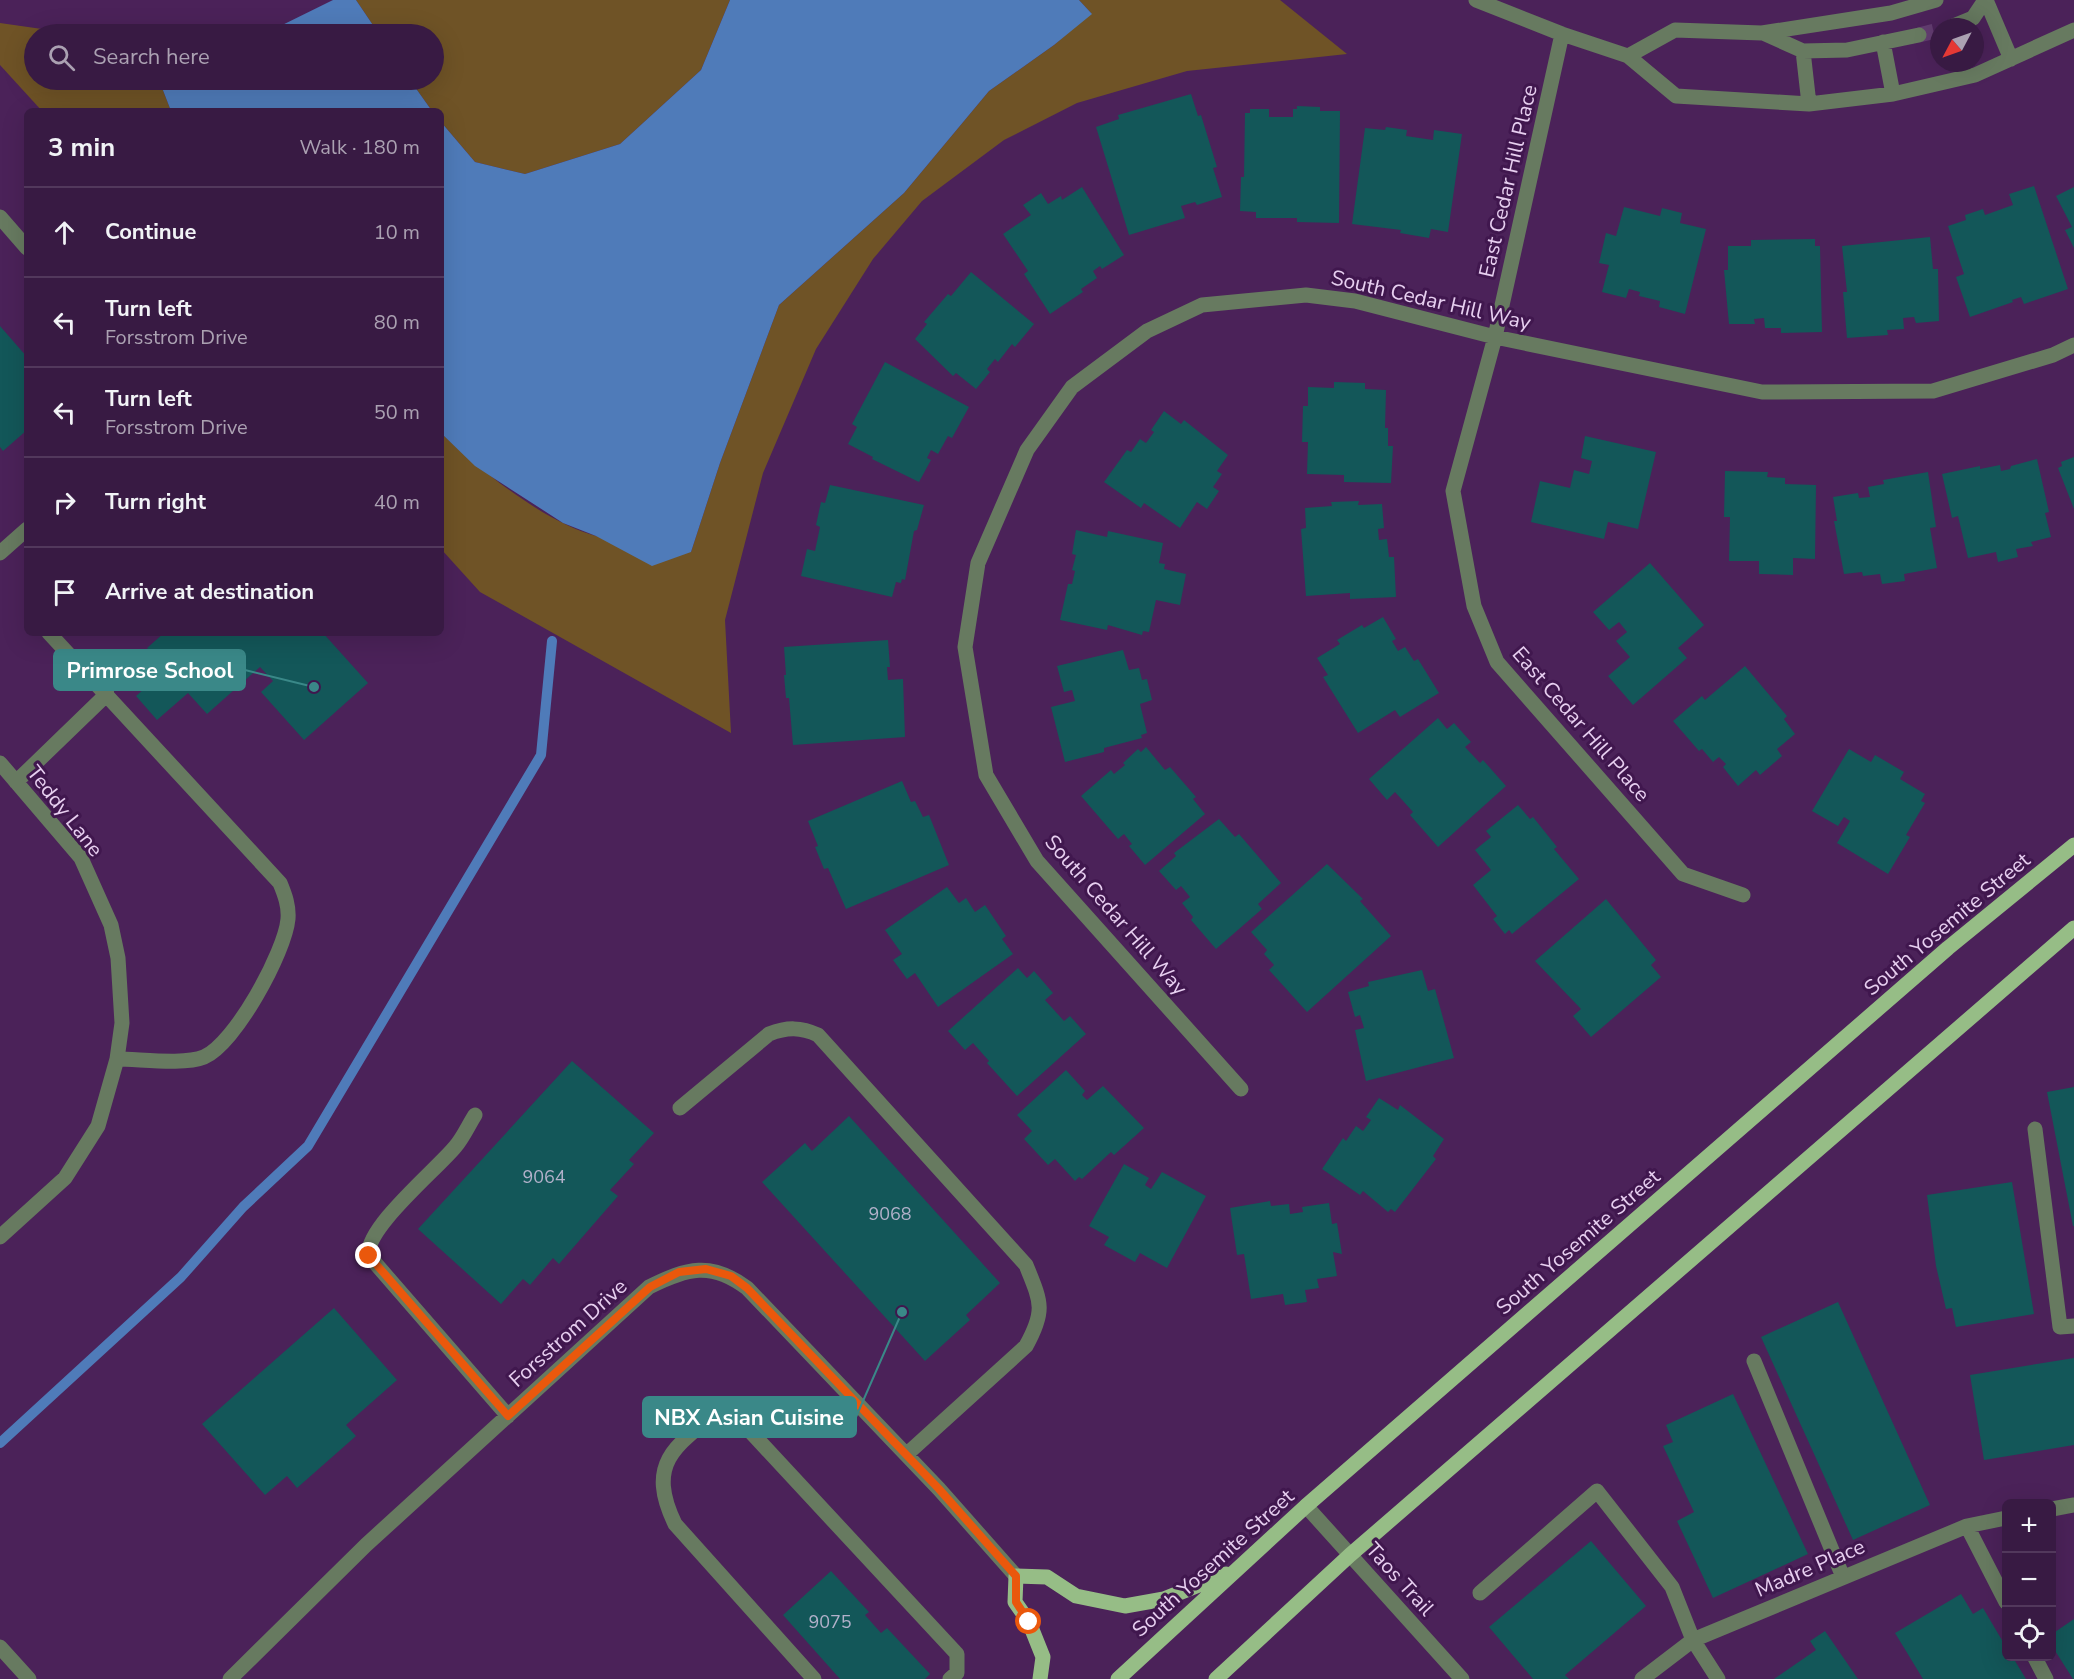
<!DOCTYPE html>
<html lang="en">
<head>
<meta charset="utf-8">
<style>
	body { margin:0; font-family:"Nunito Sans",sans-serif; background:#3f234a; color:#f1f3f6 }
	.controls { position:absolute; right:18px; bottom:18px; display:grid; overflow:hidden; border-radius:9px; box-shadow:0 6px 24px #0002 }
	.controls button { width:54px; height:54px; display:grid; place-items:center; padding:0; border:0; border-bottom:2px solid #52385c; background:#381a43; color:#f1f3f6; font:30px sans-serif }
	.compass { position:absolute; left:1930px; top:18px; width:54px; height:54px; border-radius:50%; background:#381a43; box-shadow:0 6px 24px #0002; rotate:229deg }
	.stop { position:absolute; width:18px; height:18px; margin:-14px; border:4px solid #ea580c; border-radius:50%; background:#fff }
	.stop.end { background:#ea580c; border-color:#fff; box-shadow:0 2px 6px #0008 }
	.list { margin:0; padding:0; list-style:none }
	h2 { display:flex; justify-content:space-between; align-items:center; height:78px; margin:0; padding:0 24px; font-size:26px }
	h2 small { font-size:20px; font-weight:400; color:#aba1b2 }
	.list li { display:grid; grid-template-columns:39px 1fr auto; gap:18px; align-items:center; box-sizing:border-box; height:90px; padding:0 24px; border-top:2px solid #52385c }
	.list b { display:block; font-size:22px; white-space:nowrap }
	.list p { margin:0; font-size:20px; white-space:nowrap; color:#aba1b2 }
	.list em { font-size:20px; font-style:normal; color:#aba1b2 }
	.icon { flex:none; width:33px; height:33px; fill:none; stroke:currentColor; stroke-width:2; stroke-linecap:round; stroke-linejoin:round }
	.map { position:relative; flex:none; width:2074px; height:1679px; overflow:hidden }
	.search { position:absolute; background:#381a43; box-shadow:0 6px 24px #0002; left:24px; top:24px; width:420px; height:66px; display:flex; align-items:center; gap:15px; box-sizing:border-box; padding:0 21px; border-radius:33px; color:#aba1b2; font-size:22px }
	.panel { position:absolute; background:#381a43; box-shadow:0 6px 24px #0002; left:24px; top:108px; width:420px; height:528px; border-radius:9px }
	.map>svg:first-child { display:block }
</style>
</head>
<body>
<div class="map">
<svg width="2074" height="1679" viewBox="0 0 2074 1679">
	<rect width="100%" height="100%" fill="#4b2259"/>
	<!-- green -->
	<path fill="#6f5326" d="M356,0H730L701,70L620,144L525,174L475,162L441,122V111H432L410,80H434V34H379Z
		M1079,0H1280L1347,54L1187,71L1077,103L1004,140L922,201L873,259L816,349L763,473L725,620L731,733L480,592L441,549V433C480,470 544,522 596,536C627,544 660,547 691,552L720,463L779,305L904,193L989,91L1054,45L1091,13Z
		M0,23L77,34H34V80H159L171,111H42L0,65Z"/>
	<!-- water -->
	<path fill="#4f7bb9" d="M333,0H356L379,34H264Z
		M730,0H1079L1092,14L1054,45L989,91L904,193L779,305L720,463L691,552L652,566L596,536L563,523L475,466L441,433V122L475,162L525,174L620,144L701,70Z
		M159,80H410L432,111H171Z"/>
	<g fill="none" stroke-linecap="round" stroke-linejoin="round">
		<!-- stream -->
		<path stroke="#4f7bb9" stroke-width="10" d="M0,1443L181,1277L243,1207L308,1146L541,755L552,641"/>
	</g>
	<!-- building -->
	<path fill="#135759" d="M1191,94L1198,116L1201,115L1217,167L1213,168L1222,197L1197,205L1195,202L1181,206L1185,218L1129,235L1096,127L1119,119L1118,115Z
		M1297,106L1320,107V111H1340L1339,223L1297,222V218H1256V212L1240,211L1241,177H1244L1245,113H1250V109H1269V117H1293V109H1297Z
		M1386,127L1407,130L1406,136L1433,140L1434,130L1462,134L1448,232L1431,229L1429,238L1400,233L1401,230L1352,224L1365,128L1385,130Z
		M2034,186L2068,289L2024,304L2021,297L2012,300L2013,302L1970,317L1956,277L1964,274L1948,226L1966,220L1965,215L1983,209L1985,215L2013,205L2009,194Z
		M1082,187L1124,255L1102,269L1100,266L1093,271L1097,278L1081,289L1083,292L1050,314L1024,274L1028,271L1003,234L1031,215L1023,205L1041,193L1048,204L1061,196L1062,200Z
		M2074,187V248L2065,230L2072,227L2056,196Z
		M1624,207L1660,216L1662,208L1682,213L1680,223L1706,229L1685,314L1659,307L1660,301L1639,296L1640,292L1629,289L1626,298L1602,292L1609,265L1599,263L1606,233L1616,236Z
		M1930,237L1933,269H1938L1939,321L1916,323L1914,317L1903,318L1904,329L1887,330L1888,335L1847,338L1843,292H1847L1842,246Z
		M1815,239V246H1820L1822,332L1781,333V328H1765L1764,318L1754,319L1755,324H1729L1724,270H1728V246H1751V240Z
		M971,272L1034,324L1015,347L1012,344L998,362L995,359L987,369L990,372L976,389L956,373L953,376L915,339L927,324L924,322L948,294L951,296Z
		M0,326L27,357V430L3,451L0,447Z
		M885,362L969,407L952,438L948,436L938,454L931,450L927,458L931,460L919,482L872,459L873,457L848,444L857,427L852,424Z
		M1334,382L1365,383V389L1386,390L1385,428H1388V446H1393L1391,483L1344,482V475L1307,474L1308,442H1302L1303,406H1308V387L1334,388Z
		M1164,411L1181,424L1184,420L1228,455L1217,471L1222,474L1213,487L1219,491L1207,509L1197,502L1180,528L1144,503L1141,508L1104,482L1127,450L1131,452L1140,439L1146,443L1154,432L1151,430Z
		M1585,436L1656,452L1638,529L1608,522L1604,539L1531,522L1540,481L1570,488L1574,470L1589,474L1592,461L1581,458Z
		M2074,457V509L2058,468L2062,466L2061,462Z
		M2037,459L2049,512L2045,513L2051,537L2031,542L2033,546L2016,549L2018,557L1998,562L1996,552L1968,558L1958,516L1952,518L1942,474L1980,466V469L2000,465L2001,471L2010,469L2011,466Z
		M1725,471L1768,472L1767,477L1785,478V484L1816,485L1815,559L1793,558V575L1759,574V561H1729L1730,517H1724Z
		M1928,472L1936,527L1930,528L1937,568L1904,574L1905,581L1882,584L1880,574L1863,576L1862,572L1844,574L1834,521H1837L1833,497L1858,493L1859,498L1870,497L1868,487L1884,484L1883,480Z
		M830,485L924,505L917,530L914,531L905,580L902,579L901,583L896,582L892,597L801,576L807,549L815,551L820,527L816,525L821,502L825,503Z
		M1359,501L1358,505L1382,504L1384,528L1378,529L1379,540L1387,539L1389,557H1394L1396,597L1350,599V593L1306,596L1301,529L1306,528L1305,508L1332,506L1331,502Z
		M1076,530L1107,537L1108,531L1163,543L1159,563L1165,564L1164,569L1186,574L1180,605L1156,600L1149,632L1143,631L1142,635L1108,625L1107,630L1060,620L1068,584H1072L1075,571L1072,570L1076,555L1072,554Z
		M1650,563L1704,625L1678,648L1687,658L1633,705L1608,676L1630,657L1616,641L1627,632L1619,622L1609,630L1593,612Z
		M1383,617L1396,639L1392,641L1398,651L1405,647L1414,661L1418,659L1439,693L1400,717L1395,710L1358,733L1323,677L1328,675L1317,658L1340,644L1337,640L1362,625L1364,628Z
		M164,633H323L368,683L304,740L261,692L273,681L260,667L207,714L188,693L157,720L136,696L166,669L147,648Z
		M888,640L890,667H887L888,680L903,679L905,737L793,745L789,698H786L784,675H786L784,647Z
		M1123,650L1129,670L1139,668L1142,680L1147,679L1152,700L1140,704L1147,733L1141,735L1142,738L1104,748V752L1065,762L1051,707L1075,701L1072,690L1064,692L1057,666Z
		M1745,666L1787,716L1784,719L1795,734L1777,749L1782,756L1760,775L1756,770L1738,786L1723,767L1726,764L1719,757L1713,762L1702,749L1699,751L1673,721L1702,696L1705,700Z
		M1438,718L1447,729L1454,723L1471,742L1465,747L1480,763L1483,760L1506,786L1438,847L1410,815L1413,812L1395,792L1387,800L1369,779Z
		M1146,747L1165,770L1170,767L1196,797L1193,799L1205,814L1145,865L1129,846L1132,844L1124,834L1118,839L1081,796L1111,770L1114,774L1125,765L1123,763L1138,749L1141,752Z
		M1849,749L1871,762L1875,755L1904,772L1900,779L1925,794L1921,801L1925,803L1906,835L1910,837L1888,874L1837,843L1850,821L1844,817L1838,826L1812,811Z
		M902,781L911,802L915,801L923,817L929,815L949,865L846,909L828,868L824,869L815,847L818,846L808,821Z
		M1518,805L1530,819L1533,817L1557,847L1554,849L1579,879L1512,934L1509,930L1505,934L1493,919L1497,916L1473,885L1491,870L1475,850L1491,837L1486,831Z
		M1219,819L1235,837L1239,834L1281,883L1258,904L1262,909L1216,949L1191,920L1193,917L1182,903L1190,897L1181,886L1176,890L1159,871L1176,856L1174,853Z
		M1327,864L1363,899L1360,901L1391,936L1307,1012L1269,970L1274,965L1264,954L1267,950L1251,932Z
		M947,887L959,903L966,898L975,912L985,905L1006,936L1002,939L1013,954L938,1007L915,973L907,979L893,960L902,954L885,930Z
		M1606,899L1656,960L1651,965L1661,977L1591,1037L1573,1016L1581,1009L1535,961Z
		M1018,968L1027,978L1034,971L1053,993L1045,1000L1064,1021L1070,1016L1086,1034L1017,1096L987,1063L989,1061L973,1043L965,1050L948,1031Z
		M1422,970L1428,991L1435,989L1454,1058L1366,1081L1355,1030L1364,1028L1360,1015L1355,1017L1348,992L1369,986L1368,982Z
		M572,1061L654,1133L629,1160L634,1164L610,1190L618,1196L559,1264L553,1258L530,1285L523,1279L501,1304L418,1229Z
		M1066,1070L1085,1091L1082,1095L1087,1100L1103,1086L1144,1128L1114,1155L1111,1152L1082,1179L1079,1177L1075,1181L1055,1159L1048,1165L1024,1139L1032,1131L1017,1115Z
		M2074,1087V1226H2073L2047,1092Z
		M1379,1098L1398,1110L1400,1105L1444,1139L1433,1156L1436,1159L1395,1212L1391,1209L1388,1212L1363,1191L1360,1195L1322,1169L1343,1138L1346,1141L1356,1126L1363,1131L1371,1120L1366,1117Z
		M849,1116L1000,1283L966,1315L970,1320L925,1361L762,1182L805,1143L812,1151Z
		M1124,1164L1149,1178L1145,1185L1151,1189L1162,1172L1206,1196L1167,1268L1140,1253L1135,1262L1104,1245L1109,1237L1089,1226Z
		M2012,1182L2034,1314L1956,1327L1952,1308L1946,1309L1936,1266L1927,1195Z
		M1270,1201L1271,1206L1289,1204L1290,1214L1303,1212L1302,1207L1329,1203L1332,1224L1337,1223L1342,1254L1333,1252L1337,1276L1317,1279L1319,1288L1305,1290L1307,1302L1285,1305L1283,1294L1251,1299L1244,1254L1237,1255L1230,1208Z
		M1838,1302L1930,1505L1853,1540L1761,1337Z
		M334,1308L397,1380L346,1425L356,1436L297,1488L287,1476L265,1495L202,1424Z
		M2074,1358V1445L1984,1460L1970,1375Z
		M1733,1394L1808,1554L1713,1598L1677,1521L1694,1512L1663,1446L1673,1442L1666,1425Z
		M1591,1541L1646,1606L1565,1675L1569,1679H1533L1489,1627Z
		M831,1571L869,1612L865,1615L881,1633L887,1628L930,1674L925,1679H840L783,1615Z
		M1961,1594L1973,1614L1983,1608L2006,1647V1656H2012L2026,1679H1923L1895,1633Z
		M2074,1619V1679H2073L2052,1646V1634Z
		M1825,1631L1858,1679H1774L1816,1650L1810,1641Z"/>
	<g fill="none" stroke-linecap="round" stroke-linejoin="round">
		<!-- minor-tunnel -->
		<path stroke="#623c70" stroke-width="15" stroke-dasharray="15 8" stroke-linecap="butt" d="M1919,35L1939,30"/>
		<!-- minor -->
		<path stroke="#677a60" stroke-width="15" d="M1476,0L1562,34L1628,56L1676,96L1809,104L1893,94L1975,75L2074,30
			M1986,0L2011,59
			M1951,27L1973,18L1985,0
			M1763,33L1803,51L1847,50L1919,35
			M1562,34L1495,337L1453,491L1474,606L1497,662L1683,874L1743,895
			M1883,42L1893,94
			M1803,51L1809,104
			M1628,56L1675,30L1762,33L1891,13L1936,0
			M0,217L27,248
			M0,553L27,529
			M49,633L280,883C285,895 289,906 288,919C285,952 235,1044 204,1057C184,1065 140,1059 117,1059
			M0,763L81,858L111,925L118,958L122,1023L117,1059L98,1126L65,1178L0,1237
			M16,782L107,694
			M1241,1089L1037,861L986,775L965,647L978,563L1027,450L1072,387L1147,331L1202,305L1306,295L1355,301L1495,337L1762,392L1933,391L2053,355L2074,345
			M680,1108L769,1034C787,1027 801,1027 818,1035L1026,1265C1041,1302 1046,1310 1026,1346L907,1454
			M475,1115C468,1126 463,1138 455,1147C437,1169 363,1230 369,1256L508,1416
			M2035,1129L2060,1327L2074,1326
			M1754,1361L1843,1577
			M1306,1506L1462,1679
			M2052,1509L2074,1505
			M1967,1526L2006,1602
			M1480,1593L1597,1491L1672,1587L1693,1640L1718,1679
			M0,1647L29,1679
			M2034,1656L2046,1679
			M230,1679L366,1545L649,1287C687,1268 711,1261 747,1288L939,1489L1016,1576
			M814,1679L675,1524C646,1464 674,1445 721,1411L735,1415L957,1654V1673L950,1679
			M1642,1679L1693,1640L1967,1526L2006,1518"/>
		<!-- major -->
		<path stroke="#96bd86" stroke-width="15" d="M1040,1679L1043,1657L1029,1622L1015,1602L1016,1576L1047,1577L1076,1596L1125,1606L1164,1599L1226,1574
			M1118,1679L1306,1506L1948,948L2074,845
			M1216,1679L1350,1555L2074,928"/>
	</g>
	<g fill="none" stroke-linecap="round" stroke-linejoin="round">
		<!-- route -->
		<path stroke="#ea580c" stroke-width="8" d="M369,1256L508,1416L650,1287L679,1272L706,1269L731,1276L747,1288L939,1489L1016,1576V1602L1029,1622"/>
	</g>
	<g text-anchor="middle" stroke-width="6" stroke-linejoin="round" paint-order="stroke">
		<!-- number labels -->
		<g font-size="18" fill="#b2b1ca">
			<text x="544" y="1183">9064</text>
			<text x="890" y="1220">9068</text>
			<text x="830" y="1628">9075</text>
		</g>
		<!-- street labels -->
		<g font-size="21" fill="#e7cff0" stroke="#40174e">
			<text transform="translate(1508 181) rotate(-77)" y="7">East Cedar Hill Place</text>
			<text transform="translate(1431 300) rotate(13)" y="7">South Cedar Hill Way</text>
			<text transform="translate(1581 724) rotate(49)" y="7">East Cedar Hill Place</text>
			<text transform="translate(65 811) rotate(52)" y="7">Teddy Lane</text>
			<text transform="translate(1116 915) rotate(49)" y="7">South Cedar Hill Way</text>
			<text transform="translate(1947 924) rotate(-40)" y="7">South Yosemite Street</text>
			<text transform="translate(1578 1242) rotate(-41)" y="7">South Yosemite Street</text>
			<text transform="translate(568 1333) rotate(-42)" y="7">Forsstrom Drive</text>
			<text transform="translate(1213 1563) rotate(-42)" y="7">South Yosemite Street</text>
			<text transform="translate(1810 1568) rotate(-23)" y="7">Madre Place</text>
			<text transform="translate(1400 1579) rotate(48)" y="7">Taos Trail</text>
		</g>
	</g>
	<!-- callouts -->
	<path fill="none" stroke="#3a8888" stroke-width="2" d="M314 687L245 670M902 1312L856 1417"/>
	<g fill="#3a8888" stroke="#40174e" stroke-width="2">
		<circle cx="314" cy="687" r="6"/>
		<circle cx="902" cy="1312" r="6"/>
	</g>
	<g fill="#3a8888" stroke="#3a8888" stroke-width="2">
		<rect x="54" y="650" width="191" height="40" rx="6"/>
		<rect x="643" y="1397" width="213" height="40" rx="6"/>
	</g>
	<g font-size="22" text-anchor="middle" font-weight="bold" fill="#fff">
		<text x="150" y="678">Primrose School</text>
		<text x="749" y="1425">NBX Asian Cuisine</text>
	</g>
</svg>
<div class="controls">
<button>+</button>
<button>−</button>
<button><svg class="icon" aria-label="locate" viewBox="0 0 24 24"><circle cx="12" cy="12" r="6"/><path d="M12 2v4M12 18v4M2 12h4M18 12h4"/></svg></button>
</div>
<svg class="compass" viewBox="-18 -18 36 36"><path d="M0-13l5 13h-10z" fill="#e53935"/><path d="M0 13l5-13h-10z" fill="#aba1b2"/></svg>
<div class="stop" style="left:1029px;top:1622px"></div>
<div class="stop end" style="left:369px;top:1256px"></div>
<div class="search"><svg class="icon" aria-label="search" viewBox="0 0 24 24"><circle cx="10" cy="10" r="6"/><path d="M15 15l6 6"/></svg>Search here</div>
<section class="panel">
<h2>3 min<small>Walk · 180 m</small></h2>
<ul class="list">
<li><svg class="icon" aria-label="ahead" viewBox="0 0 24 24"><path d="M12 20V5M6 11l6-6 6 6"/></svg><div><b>Continue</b></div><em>10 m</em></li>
<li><svg class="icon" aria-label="left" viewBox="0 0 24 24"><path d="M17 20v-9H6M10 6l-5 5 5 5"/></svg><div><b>Turn left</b><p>Forsstrom Drive</p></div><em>80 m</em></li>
<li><svg class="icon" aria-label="left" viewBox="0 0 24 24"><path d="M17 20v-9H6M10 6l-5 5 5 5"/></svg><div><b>Turn left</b><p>Forsstrom Drive</p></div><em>50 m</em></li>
<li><svg class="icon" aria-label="right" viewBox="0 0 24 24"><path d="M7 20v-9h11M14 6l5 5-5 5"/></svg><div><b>Turn right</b></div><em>40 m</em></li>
<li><svg class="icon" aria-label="arrive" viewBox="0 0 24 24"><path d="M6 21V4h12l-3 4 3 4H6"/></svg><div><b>Arrive at destination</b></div></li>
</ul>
</section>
</div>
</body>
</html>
